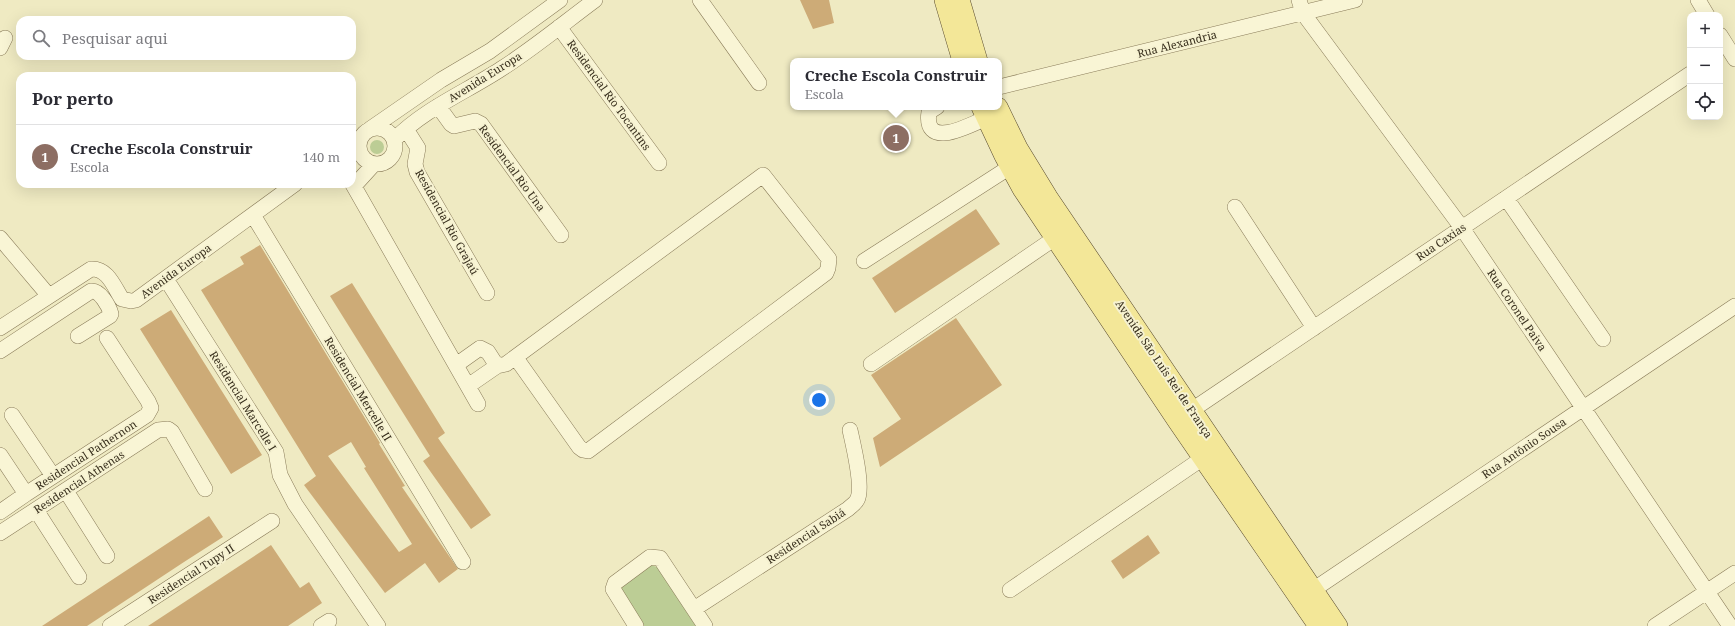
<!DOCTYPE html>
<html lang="pt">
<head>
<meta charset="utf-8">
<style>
	body { margin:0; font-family:"Noto Serif",serif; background:#f7f7f7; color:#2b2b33 }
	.controls { position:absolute; right:12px; top:12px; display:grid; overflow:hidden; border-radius:8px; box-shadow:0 4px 16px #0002 }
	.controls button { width:36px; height:36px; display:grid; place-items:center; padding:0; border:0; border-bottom:1px solid #e1e1e2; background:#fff; color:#2b2b33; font:20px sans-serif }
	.you { position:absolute; left:819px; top:400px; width:14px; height:14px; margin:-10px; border:3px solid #fff; border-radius:50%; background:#1a73e8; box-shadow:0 0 0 6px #1a73e833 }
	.badge { display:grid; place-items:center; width:26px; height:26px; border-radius:50%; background:#1a73e8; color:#fff; font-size:13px; font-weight:700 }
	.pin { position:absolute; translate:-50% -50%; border:2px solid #fff; box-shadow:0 1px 4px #0006 }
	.popup { position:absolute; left:790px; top:58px; width:212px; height:52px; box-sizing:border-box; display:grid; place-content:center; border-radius:8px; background:#fff; filter:drop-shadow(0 1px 3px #0005); font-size:13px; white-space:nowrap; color:#7c7c81 }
	.popup b { font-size:15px; color:#2b2b33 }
	.popup::after { content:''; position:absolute; left:50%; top:100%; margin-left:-8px; border:8px solid transparent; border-top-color:#fff }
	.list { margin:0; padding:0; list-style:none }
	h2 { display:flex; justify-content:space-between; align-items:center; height:52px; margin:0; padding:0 16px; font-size:17px }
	h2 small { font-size:13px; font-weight:400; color:#7c7c81 }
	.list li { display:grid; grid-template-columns:26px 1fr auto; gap:12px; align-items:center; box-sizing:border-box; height:64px; padding:0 16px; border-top:1px solid #e1e1e2 }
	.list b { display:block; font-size:15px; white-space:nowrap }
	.list p { margin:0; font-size:13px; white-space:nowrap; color:#7c7c81 }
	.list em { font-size:13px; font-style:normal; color:#7c7c81 }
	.icon { flex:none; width:22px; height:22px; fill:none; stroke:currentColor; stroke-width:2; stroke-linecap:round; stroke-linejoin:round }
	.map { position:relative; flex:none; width:1735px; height:626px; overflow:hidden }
	.search { position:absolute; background:#fff; box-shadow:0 4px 16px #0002; left:16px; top:16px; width:340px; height:44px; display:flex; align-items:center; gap:10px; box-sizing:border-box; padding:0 14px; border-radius:12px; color:#7c7c81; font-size:15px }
	.panel { position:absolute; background:#fff; box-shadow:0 4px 16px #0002; left:16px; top:72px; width:340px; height:116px; border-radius:12px }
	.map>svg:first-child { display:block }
</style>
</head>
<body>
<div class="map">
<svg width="1735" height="626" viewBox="0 0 1735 626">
	<rect width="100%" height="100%" fill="#efeac2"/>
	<!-- green -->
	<path fill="#bccd95" d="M370 147a7 7 0 1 1 14 0a7 7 0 1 1-14 0Z
		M651,565L657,567L696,626H642L619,592L620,585Z"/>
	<!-- building -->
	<path fill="#cdab77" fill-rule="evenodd" d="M800,0H829L834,23L813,29Z
		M976,209L1000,244L895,313L872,278Z
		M260,245L380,443L379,444L405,486L402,487L458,569L439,583L425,563L385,593L304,485L316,476L201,290L244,264L240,257ZM351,442L366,467L364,468L412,544L399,552L328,456Z
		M352,283L445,433L438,438L491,515L471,529L423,461L430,456L330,296Z
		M171,310L262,455L231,474L140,329Z
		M956,318L1002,385L880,467L873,438L901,419L871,375Z
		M209,516L223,537L184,562L87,626H42Z
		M1148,535L1160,553L1123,579L1111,561Z
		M271,545L300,588L309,582L322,603L288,626H148Z"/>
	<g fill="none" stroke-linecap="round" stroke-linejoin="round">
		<!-- minor casing -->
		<g stroke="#897b59" stroke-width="16">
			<path id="minor" d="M700,0L759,83
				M1299,0L1303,13L1462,228L1730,626
				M1698,0L1707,15
				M559,27L659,163
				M1720,35L1735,59
				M0,48L5,38
				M999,87L1355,0
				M438,106L451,124L454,126L475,121L481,124L561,235
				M937,107L929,112C923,151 970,125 986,118
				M359 146a18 18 0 1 1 36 0a18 18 0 1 1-36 0Z
				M370,129L441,80L490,51L560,0
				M406,129L418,148L415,164L417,172L487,293
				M394,140C424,109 466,92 501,69C534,48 564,23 595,0
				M352,183L478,404
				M354,186L374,164
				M1506,198L1603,339
				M1235,207L1314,328
				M253,215L463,562
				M0,238L49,296
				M864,261L1010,167
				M166,279L276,452L280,475L295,504L378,626
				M0,328L91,269C108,268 114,287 122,299L131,301L136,300L295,184
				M0,351L91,291C100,290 109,306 111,314L110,316L78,336
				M871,364L1055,238
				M456,365L480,348L488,352L497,366L506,364L763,175L829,259L828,268L826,273L588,451L583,450L579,447L516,358
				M468,386L497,366
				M1192,410L1690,74
				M12,415L53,476
				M0,455L26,494L0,512
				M66,491L107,556
				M26,494L147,415L151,408L148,401L107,338
				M36,510L79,577
				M0,533L158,430L168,429L172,432L205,489
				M1010,590L1203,458
				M1313,590L1735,306
				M694,609L848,509C851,506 856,503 857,500C864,488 853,444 850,430
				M110,626L272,521
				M321,626L329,621
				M636,626L613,589L615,583L650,557L660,558L705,626
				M1655,626L1735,573"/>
		</g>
		<!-- major casing -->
		<g stroke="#56482d" stroke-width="20">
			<path id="major" d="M944,0L962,61
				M960,0L978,61
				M981,107L1004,156L1022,189L1177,421L1318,626
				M998,107L1018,148L1048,197L1338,626"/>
		</g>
		<!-- minor -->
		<use href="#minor" stroke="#f9f5d5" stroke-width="15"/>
		<!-- major -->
		<use href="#major" stroke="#f3e798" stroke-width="19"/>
	</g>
	<g text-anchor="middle" stroke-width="4" stroke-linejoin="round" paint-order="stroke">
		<!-- street labels -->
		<g font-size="11" fill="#382f1d" stroke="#f6f2d1">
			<text transform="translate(1177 44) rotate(-14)" y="4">Rua Alexandria</text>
			<text transform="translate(485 77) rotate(-32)" y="4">Avenida Europa</text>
			<text transform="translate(609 95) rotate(54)" y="4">Residencial Rio Tocantins</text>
			<text transform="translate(512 168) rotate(54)" y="4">Residencial Rio Una</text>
			<text transform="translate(447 222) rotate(61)" y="4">Residencial Rio Grajaú</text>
			<text transform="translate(1441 242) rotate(-34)" y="4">Rua Caxias</text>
			<text transform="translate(176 271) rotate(-36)" y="4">Avenida Europa</text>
			<text transform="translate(1517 310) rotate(56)" y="4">Rua Coronel Paiva</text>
			<text transform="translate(1164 369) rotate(56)" y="4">Avenida São Luís Rei de França</text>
			<text transform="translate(358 389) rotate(59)" y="4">Residencial Mercelle II</text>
			<text transform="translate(243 401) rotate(58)" y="4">Residencial Marcelle I</text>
			<text transform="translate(1524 448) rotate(-34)" y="4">Rua Antônio Sousa</text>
			<text transform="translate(86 455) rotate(-33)" y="4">Residencial Pathernon</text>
			<text transform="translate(79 482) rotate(-33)" y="4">Residencial Athenas</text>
			<text transform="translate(806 536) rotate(-33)" y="4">Residencial Sabiá</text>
			<text transform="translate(191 574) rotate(-33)" y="4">Residencial Tupy II</text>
		</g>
	</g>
</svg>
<div class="controls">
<button>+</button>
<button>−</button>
<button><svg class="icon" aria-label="locate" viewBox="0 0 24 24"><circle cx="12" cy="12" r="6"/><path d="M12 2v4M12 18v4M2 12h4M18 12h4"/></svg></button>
</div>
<div class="you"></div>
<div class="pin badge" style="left:896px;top:138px;background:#8d6e63">1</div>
<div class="popup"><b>Creche Escola Construir</b>Escola</div>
<div class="search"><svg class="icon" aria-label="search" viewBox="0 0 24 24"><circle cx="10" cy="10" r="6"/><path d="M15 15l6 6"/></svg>Pesquisar aqui</div>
<section class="panel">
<h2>Por perto<small></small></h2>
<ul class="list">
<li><span class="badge" style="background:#8d6e63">1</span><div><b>Creche Escola Construir</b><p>Escola</p></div><em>140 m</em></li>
</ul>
</section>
</div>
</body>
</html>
